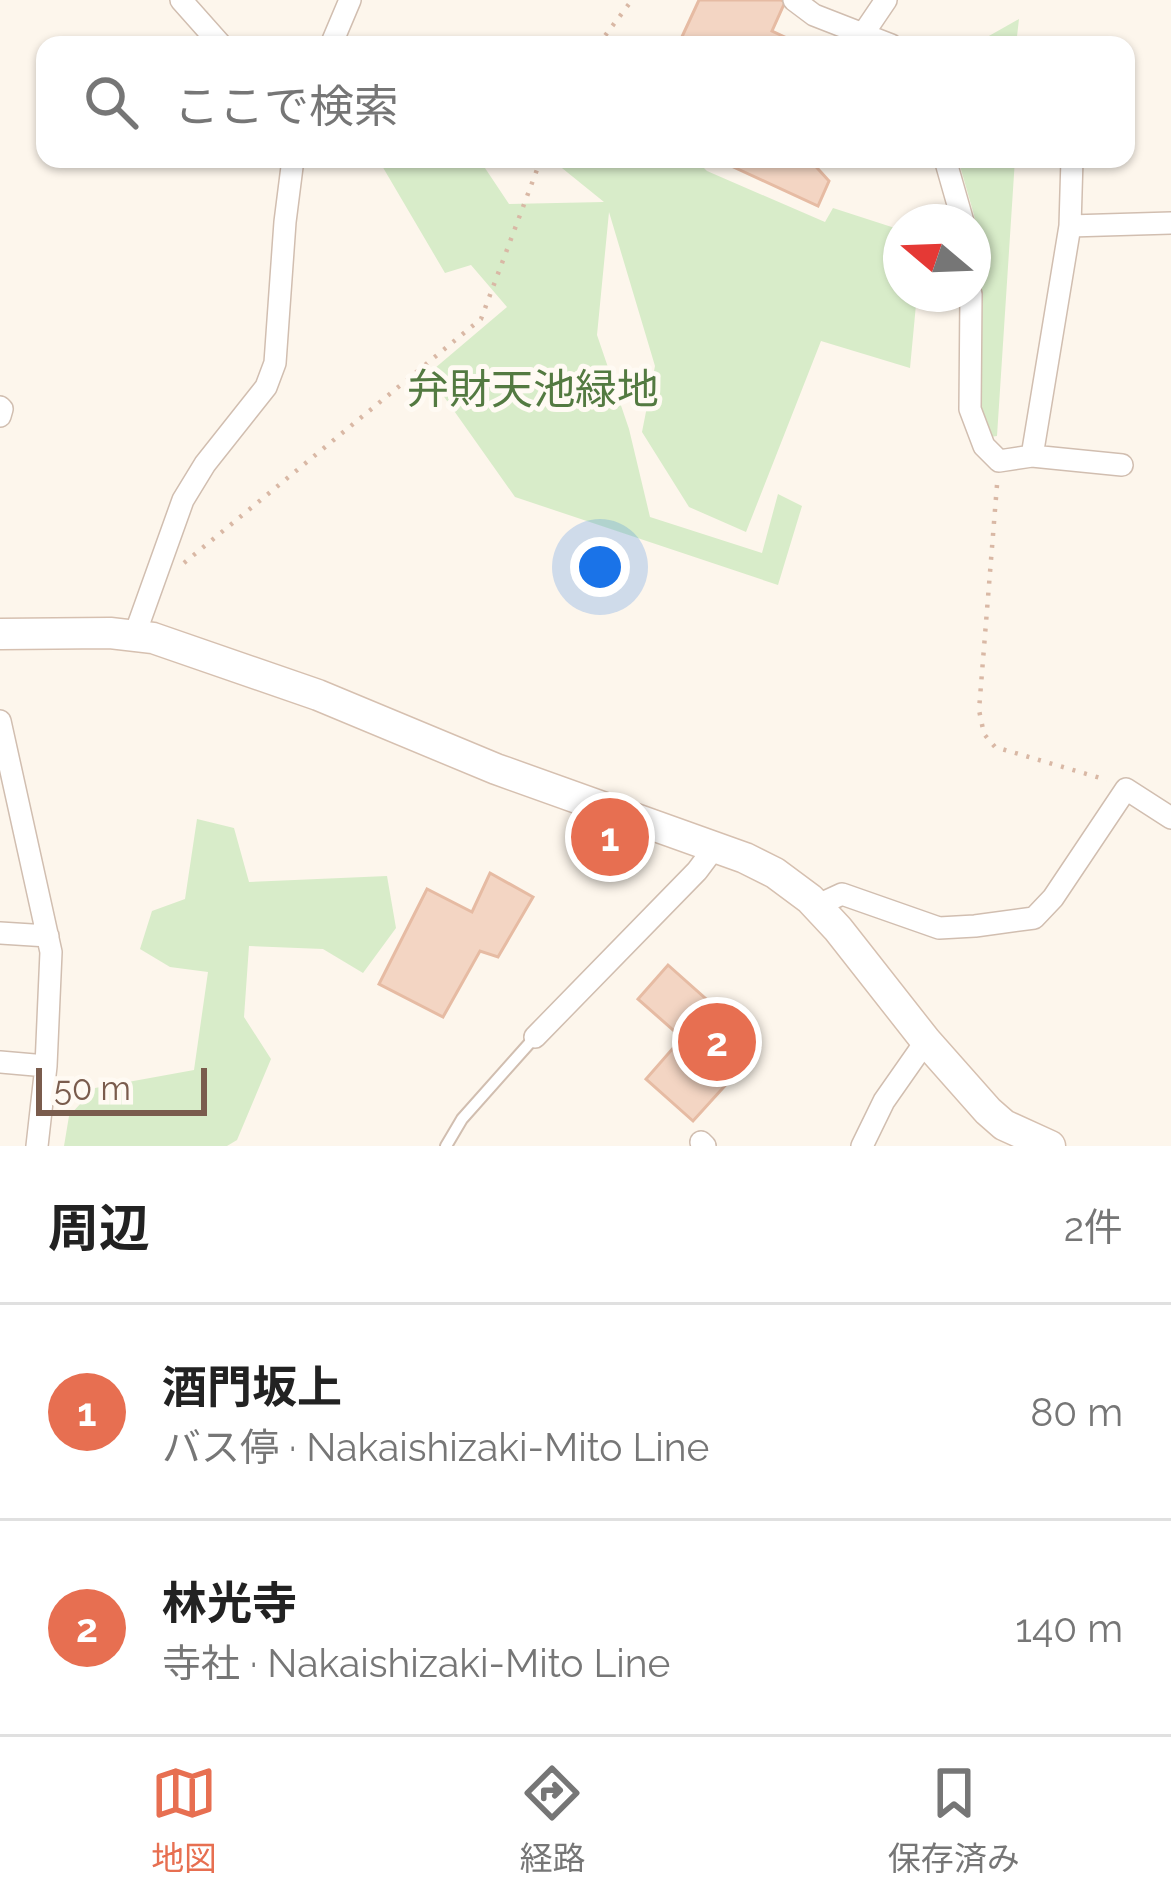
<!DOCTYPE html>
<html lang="ja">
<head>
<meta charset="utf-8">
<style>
	body { margin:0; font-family:Raleway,"Noto Sans JP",sans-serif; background:#f6f6f6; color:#222 }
	.compass { position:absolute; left:883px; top:204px; width:108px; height:108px; border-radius:50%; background:#fff; box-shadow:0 3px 9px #0004; rotate:289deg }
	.scale { position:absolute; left:36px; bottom:30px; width:171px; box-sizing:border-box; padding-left:12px; border:6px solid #7a5c4d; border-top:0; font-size:33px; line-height:42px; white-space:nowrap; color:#7a5c4d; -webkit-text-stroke:9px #fffaf3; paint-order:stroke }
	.you { position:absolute; left:600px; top:567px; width:42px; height:42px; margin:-30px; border:9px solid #fff; border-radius:50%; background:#1a73e8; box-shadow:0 0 0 18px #1a73e833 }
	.badge { display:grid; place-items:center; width:78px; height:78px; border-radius:50%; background:#e76f51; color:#fff; font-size:39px; font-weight:700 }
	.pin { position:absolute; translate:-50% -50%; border:6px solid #fff; box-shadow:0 3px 12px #0006 }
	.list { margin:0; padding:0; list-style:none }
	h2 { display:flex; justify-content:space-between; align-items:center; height:156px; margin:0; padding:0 48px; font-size:51px }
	h2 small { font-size:39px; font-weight:400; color:#767676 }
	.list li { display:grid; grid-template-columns:78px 1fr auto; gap:36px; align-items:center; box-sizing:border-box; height:216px; padding:0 48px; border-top:3px solid #e0e0e0 }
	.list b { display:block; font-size:45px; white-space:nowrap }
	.list p { margin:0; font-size:39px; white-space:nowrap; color:#767676 }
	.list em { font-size:39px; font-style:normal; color:#767676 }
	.icon { flex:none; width:66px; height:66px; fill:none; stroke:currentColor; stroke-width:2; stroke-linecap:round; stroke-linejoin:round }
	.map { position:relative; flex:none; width:1171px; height:1146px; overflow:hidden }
	.search { position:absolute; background:#fff; box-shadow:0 3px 9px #0004; left:36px; right:36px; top:36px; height:132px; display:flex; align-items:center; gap:30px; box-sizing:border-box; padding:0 42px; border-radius:24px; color:#767676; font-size:45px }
	.sheet { height:588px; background:#fff }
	nav { display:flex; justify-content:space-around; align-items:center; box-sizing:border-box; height:168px; border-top:3px solid #e0e0e0; background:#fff; font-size:33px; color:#767676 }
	nav a { display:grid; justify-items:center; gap:6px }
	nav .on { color:#e76f51 }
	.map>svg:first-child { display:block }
</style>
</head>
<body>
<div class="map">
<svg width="1171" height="1146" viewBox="0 0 1171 1146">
	<rect width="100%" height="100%" fill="#fdf6ec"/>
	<!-- green -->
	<path fill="#d8ecc9" d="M1019,19L1016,45H973Z
		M378,159H479L509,204L604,202L557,164L559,159H695L707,171L825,222L833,208L901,230V294H917L910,368L821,341L746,532L689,507L642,432L655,366L609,212L597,335L629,429L650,517L762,553L778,494L802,506L778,585L515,497L428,374L507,307L471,265L445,273Z
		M958,159H1015L997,436L990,437L980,405L982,261L974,215Z
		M197,819L234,828L249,882L387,876L396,928L363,973L323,949L249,946L244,1017L271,1059L237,1140L227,1146H64L69,1116L95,1088L194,1070L208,972L170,967L140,949L152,911L185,899Z"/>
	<!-- building -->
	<path fill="#f3d5c3" stroke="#e6bba3" stroke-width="3" d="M699,0H781L785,2L772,31L802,45H690L680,41Z
		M716,159H809L829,181L818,206Z
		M490,873L533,897L498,957L480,951L443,1017L379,984L427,889L472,912Z
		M668,965L760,1047L693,1121L646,1079L682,1038L638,999Z"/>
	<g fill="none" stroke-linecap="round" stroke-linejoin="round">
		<!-- lane casing -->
		<g stroke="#d1beb0" stroke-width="14">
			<path id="lane" d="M446,1146L462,1119L535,1037"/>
		</g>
		<!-- street casing -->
		<g stroke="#d1beb0" stroke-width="24">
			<path id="street" d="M181,0L221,45
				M794,0L814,15L891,45
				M863,34L886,0
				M331,45L350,0
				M945,159L963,222
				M1070,226L1171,223
				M971,294L970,409L984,446L999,461L1032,456L1122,465
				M0,407L2,409L0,416
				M1032,456L1070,226L1072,159
				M135,634L183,500L205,464L266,387L275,363L285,222L293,159
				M0,721L51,952L46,1066L37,1146
				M816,906L842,894L939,928L975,926L1034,918L1053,898L1126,789L1171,818
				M0,933L48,936
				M535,1037L697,871L715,847
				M0,1062L46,1066
				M701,1142L705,1146
				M862,1146L884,1101L926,1041"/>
		</g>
		<!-- secondary casing -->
		<g stroke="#d6c0b0" stroke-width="33">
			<path id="secondary" d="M0,634L110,633L153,638L318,695L496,769L745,858L775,873L810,899L838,929L926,1041L988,1111L1004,1125L1050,1146"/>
		</g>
		<!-- path -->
		<path stroke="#d9b8a5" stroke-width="4.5" stroke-dasharray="3 9" stroke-linecap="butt" d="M598,45L632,0
			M997,485L979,710L984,734L995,747L1107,780
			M184,563L481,319L541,159"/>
		<!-- lane -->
		<use href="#lane" stroke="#fff" stroke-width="10"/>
		<!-- street -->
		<use href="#street" stroke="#fff" stroke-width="21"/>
		<!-- secondary -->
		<use href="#secondary" stroke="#fff" stroke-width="30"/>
	</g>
	<g text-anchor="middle" stroke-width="10" stroke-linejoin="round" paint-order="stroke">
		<!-- park labels -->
		<g font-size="42" fill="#537a41" stroke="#fffaf3">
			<text x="533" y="404">弁財天池緑地</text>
		</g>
	</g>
</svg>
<svg class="compass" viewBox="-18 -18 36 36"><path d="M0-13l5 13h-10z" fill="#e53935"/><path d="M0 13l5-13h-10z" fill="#767676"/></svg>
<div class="scale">50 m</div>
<div class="you"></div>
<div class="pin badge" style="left:610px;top:837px">1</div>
<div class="pin badge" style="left:717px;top:1042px">2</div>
<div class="search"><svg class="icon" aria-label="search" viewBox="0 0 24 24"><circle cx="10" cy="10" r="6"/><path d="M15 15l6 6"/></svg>ここで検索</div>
</div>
<section class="sheet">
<h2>周辺<small>2件</small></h2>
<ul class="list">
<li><span class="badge">1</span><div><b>酒門坂上</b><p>バス停 · Nakaishizaki-Mito Line</p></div><em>80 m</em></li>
<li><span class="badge">2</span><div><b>林光寺</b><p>寺社 · Nakaishizaki-Mito Line</p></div><em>140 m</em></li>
</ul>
</section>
<nav>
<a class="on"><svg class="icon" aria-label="map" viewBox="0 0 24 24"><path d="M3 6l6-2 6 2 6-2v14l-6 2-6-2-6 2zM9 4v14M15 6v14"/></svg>地図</a>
<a><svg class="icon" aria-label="directions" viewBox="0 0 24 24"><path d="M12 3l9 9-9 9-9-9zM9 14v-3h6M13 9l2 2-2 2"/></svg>経路</a>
<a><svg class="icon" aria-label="saved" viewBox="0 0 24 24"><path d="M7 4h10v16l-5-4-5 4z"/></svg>保存済み</a>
</nav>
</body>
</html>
